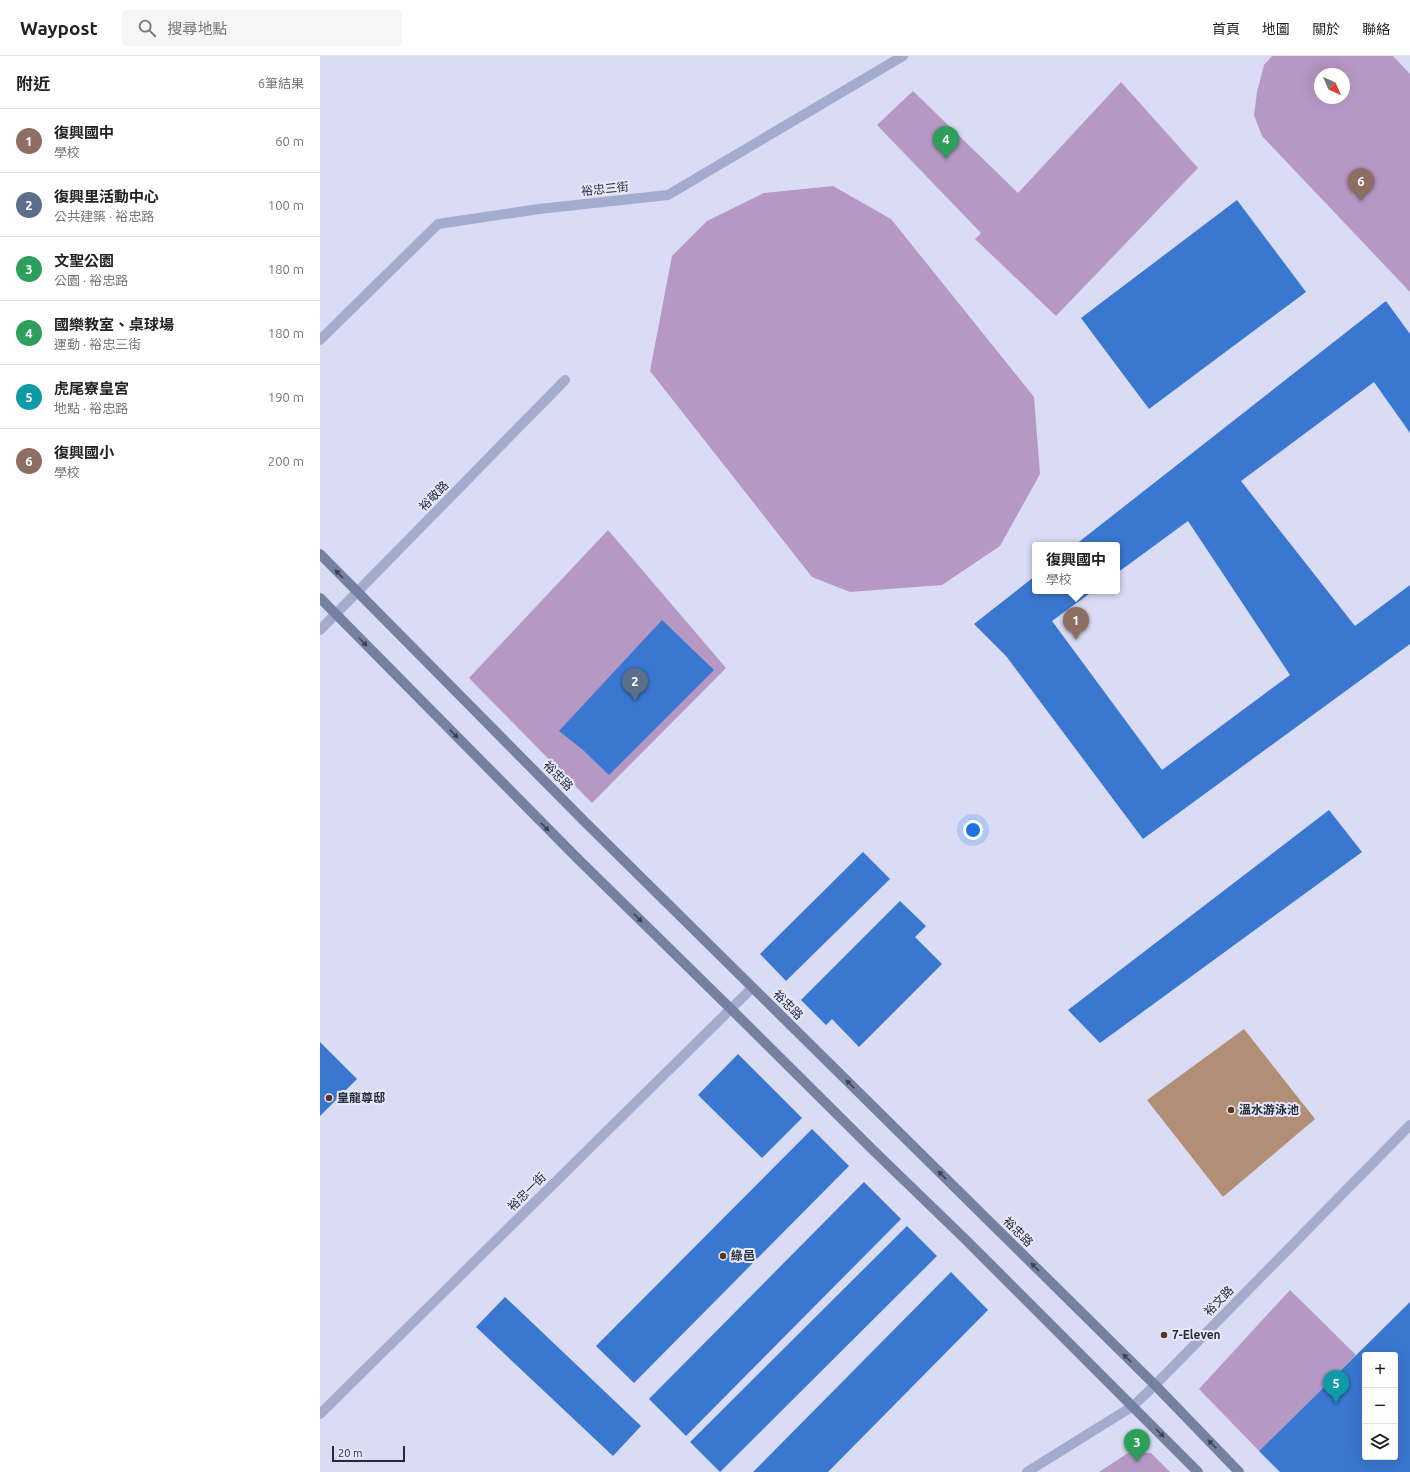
<!DOCTYPE html>
<html lang="zh-TW">
<head>
<meta charset="utf-8">
<style>
	body { margin:0; font-family:Ubuntu,"Noto Sans TC",sans-serif; background:#f6f6f6; color:#222 }
	.controls { position:absolute; right:12px; bottom:12px; display:grid; overflow:hidden; border-radius:4px; box-shadow:0 4px 16px #0002 }
	.controls button { width:36px; height:36px; display:grid; place-items:center; padding:0; border:0; border-bottom:1px solid #e0e0e0; background:#fff; color:#222; font:20px sans-serif }
	.compass { position:absolute; left:994px; top:12px; width:36px; height:36px; border-radius:50%; background:#fff; box-shadow:0 4px 16px #0002; rotate:135deg }
	.scale { position:absolute; left:12px; bottom:10px; width:73px; box-sizing:border-box; padding-left:4px; border:2px solid #262c37; border-top:0; font-size:11px; line-height:14px; white-space:nowrap; color:#262c37; -webkit-text-stroke:3px #e6e8fb; paint-order:stroke }
	.you { position:absolute; left:653px; top:774px; width:14px; height:14px; margin:-10px; border:3px solid #fff; border-radius:50%; background:#1a73e8; box-shadow:0 0 0 6px #1a73e833 }
	.badge { display:grid; place-items:center; width:26px; height:26px; border-radius:50%; background:#2563eb; color:#fff; font-size:13px; font-weight:700 }
	.pin { position:absolute; translate:-50% -33px; filter:drop-shadow(0 1px 2px #0008) }
	.pin::after { content:''; position:absolute; top:21px; width:14px; height:12px; background:inherit; clip-path:polygon(0 0,100% 0,50% 100%) }
	.popup { position:absolute; left:712px; top:486px; width:88px; height:52px; box-sizing:border-box; display:grid; place-content:center; border-radius:4px; background:#fff; filter:drop-shadow(0 1px 3px #0005); font-size:13px; white-space:nowrap; color:#767676 }
	.popup b { font-size:15px; color:#222 }
	.popup::after { content:''; position:absolute; left:50%; top:100%; margin-left:-8px; border:8px solid transparent; border-top-color:#fff }
	.list { margin:0; padding:0; list-style:none }
	h2 { display:flex; justify-content:space-between; align-items:center; height:52px; margin:0; padding:0 16px; font-size:17px }
	h2 small { font-size:13px; font-weight:400; color:#767676 }
	.list li { display:grid; grid-template-columns:26px 1fr auto; gap:12px; align-items:center; box-sizing:border-box; height:64px; padding:0 16px; border-top:1px solid #e0e0e0 }
	.list b { display:block; font-size:15px; white-space:nowrap }
	.list p { margin:0; font-size:13px; white-space:nowrap; color:#767676 }
	.list em { font-size:13px; font-style:normal; color:#767676 }
	.icon { flex:none; width:22px; height:22px; fill:none; stroke:currentColor; stroke-width:2; stroke-linecap:round; stroke-linejoin:round }
	.map { position:relative; flex:none; width:1090px; height:1416px; overflow:hidden }
	header { display:flex; align-items:center; gap:24px; box-sizing:border-box; height:56px; padding:0 20px; background:#fff; border-bottom:1px solid #e0e0e0 }
	header strong { font-size:19px }
	nav { display:flex; gap:22px; margin-inline-start:auto; font-size:14px }
	.search { width:280px; height:36px; background:#f6f6f6; display:flex; align-items:center; gap:10px; box-sizing:border-box; padding:0 14px; border-radius:4px; color:#767676; font-size:15px }
	main { display:flex }
	aside { flex:1; background:#fff }
	.map>svg:first-child { display:block }
</style>
</head>
<body>
<header>
<strong>Waypost</strong>
<div class="search"><svg class="icon" aria-label="search" viewBox="0 0 24 24"><circle cx="10" cy="10" r="6"/><path d="M15 15l6 6"/></svg>搜尋地點</div>
<nav><a>首頁</a><a>地圖</a><a>關於</a><a>聯絡</a></nav>
</header>
<main>
<aside>
<h2>附近<small>6筆結果</small></h2>
<ul class="list">
<li><span class="badge" style="background:#8d6e63">1</span><div><b>復興國中</b><p>學校</p></div><em>60 m</em></li>
<li><span class="badge" style="background:#5c6f8a">2</span><div><b>復興里活動中心</b><p>公共建築 · 裕忠路</p></div><em>100 m</em></li>
<li><span class="badge" style="background:#2e9e5b">3</span><div><b>文聖公園</b><p>公園 · 裕忠路</p></div><em>180 m</em></li>
<li><span class="badge" style="background:#2e9e5b">4</span><div><b>國樂教室、桌球場</b><p>運動 · 裕忠三街</p></div><em>180 m</em></li>
<li><span class="badge" style="background:#0f9aa8">5</span><div><b>虎尾寮皇宮</b><p>地點 · 裕忠路</p></div><em>190 m</em></li>
<li><span class="badge" style="background:#8d6e63">6</span><div><b>復興國小</b><p>學校</p></div><em>200 m</em></li>
</ul>
</aside>
<div class="map">
<svg width="1090" height="1416" viewBox="0 0 1090 1416">
	<rect width="100%" height="100%" fill="#d9dcf4"/>
	<!-- green -->
	<path fill="#b698c4" fill-rule="evenodd" d="M952,0H1073L1090,18V236L942,80L934,59L937,36L944,9ZM1000,18H1024V42H1000Z
		M801,26L878,112L736,260L655,183L661,177L557,69L593,35L698,137Z
		M513,130L571,163L714,341L720,418L680,490L622,529L530,536L492,521L330,315L352,200L387,165L444,137Z
		M288,474L406,612L272,747L149,622Z
		M970,1234L1036,1299L939,1395L879,1333Z
		M808,1397H831L850,1416H779Z"/>
	<!-- water -->
	<path fill="#b38e76" d="M924,973L995,1063L903,1141L827,1044Z"/>
	<!-- building -->
	<path fill="#3a77d0" fill-rule="evenodd" d="M917,144L986,236L829,353L761,262Z
		M1066,245L1090,278V377L1054,326L921,425L1035,570L1090,529V588L823,783L686,600L654,568L715,520V535H773L732,565L842,714L970,619L868,465L797,517V489H755Z
		M342,564L394,614L289,719L263,694L239,675Z
		M1009,754L1042,796L780,987L748,954Z
		M543,796L570,823L466,925L440,898Z
		M580,845L606,870L595,881L622,908L539,991L512,963L506,969L481,944Z
		M0,986L37,1023L0,1060Z
		M418,998L482,1062L442,1102L378,1039Z
		M492,1073L529,1110L314,1327L276,1290Z
		M544,1126L581,1163L366,1380L329,1343Z
		M587,1170L617,1200L400,1416L370,1386Z
		M631,1216L668,1254L508,1416H433Z
		M185,1241L321,1370L293,1400L156,1271Z
		M1090,1246V1416H960L939,1395ZM1045,1299H1075V1401H1045Z"/>
	<g fill="none" stroke-linecap="round" stroke-linejoin="round">
		<!-- street -->
		<path stroke="#a4accd" stroke-width="10" d="M0,284L118,168L219,153L348,139L583,0
			M0,574L245,324
			M0,1358L432,932
			M707,1416L813,1350L835,1329L1090,1069"/>
		<!-- secondary -->
		<path stroke="#7581a1" stroke-width="10" d="M0,498L265,766L835,1329L919,1416
			M0,542L257,802L412,954L555,1096L645,1183L878,1416"/>
	</g>
	<!-- one-way arrows -->
	<defs><path id="oneway-solid" d="M-6-.8H1V-3.2L6.5 0L1 3.2V.8H-6Z"/></defs>
	<g fill="#3a4152">
		<use href="#oneway-solid" transform="translate(19 518) rotate(-134)"/>
		<use href="#oneway-solid" transform="translate(43 586) rotate(45)"/>
		<use href="#oneway-solid" transform="translate(134 678) rotate(45)"/>
		<use href="#oneway-solid" transform="translate(225 771) rotate(45)"/>
		<use href="#oneway-solid" transform="translate(318 862) rotate(45)"/>
		<use href="#oneway-solid" transform="translate(530 1028) rotate(-135)"/>
		<use href="#oneway-solid" transform="translate(622 1119) rotate(-135)"/>
		<use href="#oneway-solid" transform="translate(715 1211) rotate(-135)"/>
		<use href="#oneway-solid" transform="translate(807 1302) rotate(-135)"/>
		<use href="#oneway-solid" transform="translate(840 1377) rotate(45)"/>
		<use href="#oneway-solid" transform="translate(892 1388) rotate(-134)"/>
	</g>
	<!-- markers -->
	<g fill="#5c3518" stroke="#e6e8fb" stroke-width="1.5">
		<circle cx="9" cy="1042" r="4"/>
		<circle cx="911" cy="1054" r="4"/>
		<circle cx="403" cy="1200" r="4"/>
		<circle cx="844" cy="1279" r="4"/>
	</g>
	<g text-anchor="middle" stroke-width="4" stroke-linejoin="round" paint-order="stroke">
		<!-- street labels -->
		<g font-size="12" fill="#262c37" stroke="#e6e8fb">
			<text transform="translate(285 133) rotate(-6)" y="4">裕忠三街</text>
			<text transform="translate(114 440) rotate(-46)" y="4">裕敬路</text>
			<text transform="translate(238 720) rotate(45)" y="4">裕忠路</text>
			<text transform="translate(468 949) rotate(45)" y="4">裕忠路</text>
			<text transform="translate(207 1136) rotate(-45)" y="4">裕忠一街</text>
			<text transform="translate(698 1176) rotate(45)" y="4">裕忠路</text>
			<text transform="translate(899 1245) rotate(-46)" y="4">裕文路</text>
		</g>
		<!-- poi labels -->
		<g font-size="12" font-weight="bold" fill="#262c37" stroke="#e6e8fb" text-anchor="start">
			<text x="17" y="1046">皇龍尊邸</text>
			<text x="919" y="1058">溫水游泳池</text>
			<text x="411" y="1204">綠邑</text>
			<text x="852" y="1283">7-Eleven</text>
		</g>
	</g>
</svg>
<div class="controls">
<button>+</button>
<button>−</button>
<button><svg class="icon" aria-label="layers" viewBox="0 0 24 24"><path d="M12 4l9 5-9 5-9-5zM3 14l9 5 9-5"/></svg></button>
</div>
<svg class="compass" viewBox="-18 -18 36 36"><path d="M0-13l5 13h-10z" fill="#e53935"/><path d="M0 13l5-13h-10z" fill="#767676"/></svg>
<div class="scale">20 m</div>
<div class="you"></div>
<div class="pin badge" style="left:756px;top:584px;background:#8d6e63">1</div>
<div class="popup"><b>復興國中</b>學校</div>
<div class="pin badge" style="left:315px;top:645px;background:#5c6f8a">2</div>
<div class="pin badge" style="left:817px;top:1406px;background:#2e9e5b">3</div>
<div class="pin badge" style="left:626px;top:103px;background:#2e9e5b">4</div>
<div class="pin badge" style="left:1016px;top:1347px;background:#0f9aa8">5</div>
<div class="pin badge" style="left:1041px;top:145px;background:#8d6e63">6</div>
</div>
</main>
</body>
</html>
